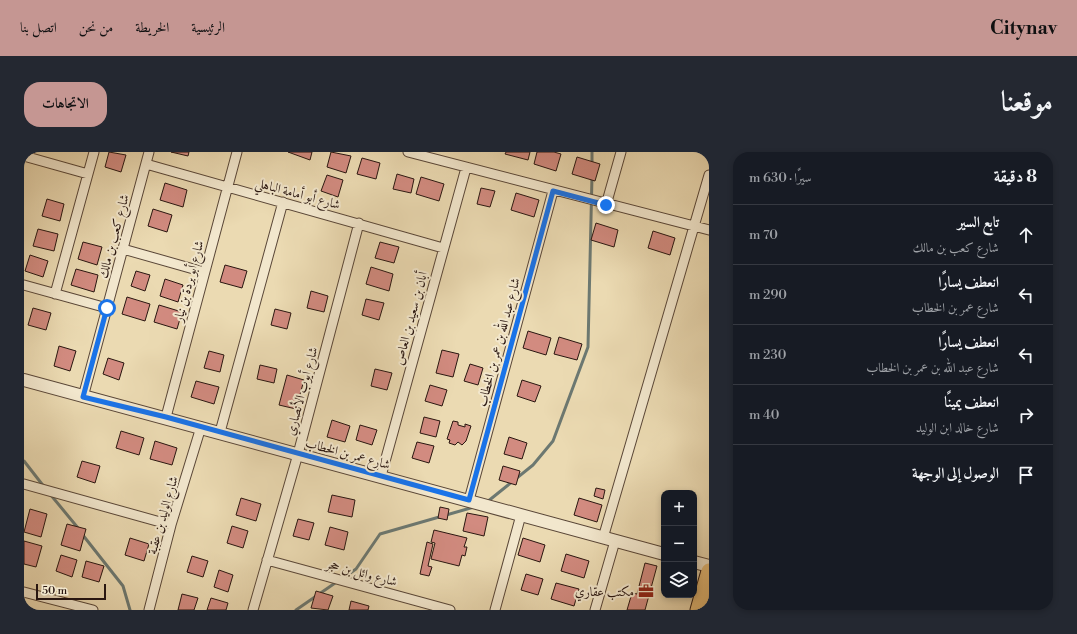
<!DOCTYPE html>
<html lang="ar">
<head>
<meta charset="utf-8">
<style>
	body { margin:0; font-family:"Libre Bodoni",Amiri,serif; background:#242831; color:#f1f3f6; direction:rtl }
	.controls { position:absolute; right:12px; bottom:12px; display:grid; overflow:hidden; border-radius:8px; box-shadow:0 2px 6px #0003 }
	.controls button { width:36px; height:36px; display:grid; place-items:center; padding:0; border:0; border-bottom:1px solid #363941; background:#171b24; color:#f1f3f6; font:20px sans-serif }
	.scale { position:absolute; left:12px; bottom:10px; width:70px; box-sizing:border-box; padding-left:4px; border:2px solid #291610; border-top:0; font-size:11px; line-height:14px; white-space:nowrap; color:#291610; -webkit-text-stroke:3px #f2e7cd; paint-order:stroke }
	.stop { position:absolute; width:12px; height:12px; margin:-9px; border:3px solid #1a73e8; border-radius:50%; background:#fff }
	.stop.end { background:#1a73e8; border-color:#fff; box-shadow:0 1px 4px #0008 }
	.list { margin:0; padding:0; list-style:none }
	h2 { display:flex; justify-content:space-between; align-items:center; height:52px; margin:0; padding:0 16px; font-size:17px }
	h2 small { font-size:13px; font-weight:400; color:#9ea1a6 }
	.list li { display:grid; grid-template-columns:26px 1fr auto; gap:12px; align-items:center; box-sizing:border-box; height:60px; padding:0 16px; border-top:1px solid #363941 }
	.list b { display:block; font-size:15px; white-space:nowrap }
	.list p { margin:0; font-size:13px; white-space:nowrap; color:#9ea1a6 }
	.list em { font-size:13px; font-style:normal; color:#9ea1a6 }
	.icon { flex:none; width:22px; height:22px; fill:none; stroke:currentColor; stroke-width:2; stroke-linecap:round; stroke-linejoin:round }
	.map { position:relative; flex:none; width:685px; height:458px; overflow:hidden; direction:ltr; border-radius:16px }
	header { display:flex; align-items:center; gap:24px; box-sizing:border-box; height:56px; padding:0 20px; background:#c59692; color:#111 }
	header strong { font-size:19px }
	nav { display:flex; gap:22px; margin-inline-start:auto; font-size:14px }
	.intro { display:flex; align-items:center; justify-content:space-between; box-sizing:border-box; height:96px; padding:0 24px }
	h1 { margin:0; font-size:28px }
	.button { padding:10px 18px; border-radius:16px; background:#c59692; color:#111; font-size:14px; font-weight:700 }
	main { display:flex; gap:24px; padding:0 24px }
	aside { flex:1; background:#171b24; border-radius:16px; box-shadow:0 2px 6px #0003 }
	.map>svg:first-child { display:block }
</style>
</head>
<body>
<header>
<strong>Citynav</strong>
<nav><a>الرئيسية</a><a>الخريطة</a><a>من نحن</a><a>اتصل بنا</a></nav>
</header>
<div class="intro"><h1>موقعنا</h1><a class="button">الاتجاهات</a></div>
<main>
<aside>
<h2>8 دقيقة<small>سيرًا · 630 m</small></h2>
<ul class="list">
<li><svg class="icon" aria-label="ahead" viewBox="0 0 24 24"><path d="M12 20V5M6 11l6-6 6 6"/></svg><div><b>تابع السير</b><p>شارع كعب بن مالك</p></div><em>70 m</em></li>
<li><svg class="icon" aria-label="left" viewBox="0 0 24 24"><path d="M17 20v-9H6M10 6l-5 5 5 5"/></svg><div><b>انعطف يسارًا</b><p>شارع عمر بن الخطاب</p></div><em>290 m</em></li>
<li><svg class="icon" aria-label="left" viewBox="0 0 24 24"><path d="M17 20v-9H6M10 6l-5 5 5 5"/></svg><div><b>انعطف يسارًا</b><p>شارع عبد الله بن عمر بن الخطاب</p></div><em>230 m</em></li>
<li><svg class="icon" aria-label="right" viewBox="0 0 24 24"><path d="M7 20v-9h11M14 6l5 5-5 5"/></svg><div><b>انعطف يمينًا</b><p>شارع خالد ابن الوليد</p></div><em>40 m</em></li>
<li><svg class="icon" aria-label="arrive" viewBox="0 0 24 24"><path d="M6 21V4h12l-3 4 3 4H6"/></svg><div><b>الوصول إلى الوجهة</b></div></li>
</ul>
</aside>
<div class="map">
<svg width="685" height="458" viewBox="0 0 685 458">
	<rect width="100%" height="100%" fill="#ebdab2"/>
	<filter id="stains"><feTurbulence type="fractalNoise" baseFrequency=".005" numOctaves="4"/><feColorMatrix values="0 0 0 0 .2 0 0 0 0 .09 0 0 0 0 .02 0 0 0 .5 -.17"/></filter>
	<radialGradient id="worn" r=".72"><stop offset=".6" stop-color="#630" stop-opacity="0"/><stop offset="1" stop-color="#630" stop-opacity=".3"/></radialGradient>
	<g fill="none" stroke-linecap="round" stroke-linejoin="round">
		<!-- stream -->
		<path stroke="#6c7871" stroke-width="3" d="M568,12V0
			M0,309L21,336
			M26,342L54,376
			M463,350L509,313L529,289L564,195L568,24
			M58,382L99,434L106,458
			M319,426L332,417L356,382L450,355
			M272,458L314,429"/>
	</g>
	<!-- building -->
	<path fill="#d28b80" stroke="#291610" d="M85,0L102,3L97,20L81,15Z
		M147,0H165L164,4Z
		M264,0H288L286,8Z
		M307,0L327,4L322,21L303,15Z
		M482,0H506L504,8L481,2Z
		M513,0H530L537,2L532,19L510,12Z
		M553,5L576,12L571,29L548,22Z
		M338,6L356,11L352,27L333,22Z
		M373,22L390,27L387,41L369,37Z
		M303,23L319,28L314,45L297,39Z
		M397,25L420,32L415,49L392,42Z
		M141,31L163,38L159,55L136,48Z
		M457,36L471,39L466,55L453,52Z
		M492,41L515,48L510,65L487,58Z
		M23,47L40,52L36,69L18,64Z
		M129,57L148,63L143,80L124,74Z
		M572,71L594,78L590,95L567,88Z
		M14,77L34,82L30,99L9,94Z
		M629,79L651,86L646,103L624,96Z
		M59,90L78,95L73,113L54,107Z
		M356,90L375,95L370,111L351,106Z
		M6,103L24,109L19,125L1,119Z
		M201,113L223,119L218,136L196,130Z
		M347,115L369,122L365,139L342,132Z
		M52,117L74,123L70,140L47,133Z
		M112,119L126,123L121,139L107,134Z
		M141,127L159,133L154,150L136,144Z
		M287,139L304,144L300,160L283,156Z
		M103,145L126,152L121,169L98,162Z
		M342,147L360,151L355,168L338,163Z
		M135,153L158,160L153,177L130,170Z
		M9,156L27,161L22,178L4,173Z
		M251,157L267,161L263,177L247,173Z
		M504,179L527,186L522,203L499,196Z
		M535,185L558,192L553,208L530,202Z
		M35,194L52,199L46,219L30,214Z
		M418,198L435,202L429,225L412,221Z
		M185,199L200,203L196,220L180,216Z
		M84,206L100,211L95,228L79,222Z
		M446,212L459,216L454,233L440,229Z
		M236,213L253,217L250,231L233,227Z
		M351,217L368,221L363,238L347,234Z
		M263,223L280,228L272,257L255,253Z
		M498,228L517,234L511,250L493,244Z
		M172,229L195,235L190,252L167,245Z
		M406,233L423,238L418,254L401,249Z
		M400,265L416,269L412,285L396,281Z
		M308,268L326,274L321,290L303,285Z
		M429,269L434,270V273L441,275V272L447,274L442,289L438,293L434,290L431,293L425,291L426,288L423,287Z
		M336,273L353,278L348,293L332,288Z
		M97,279L120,286L115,303L92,296Z
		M485,285L503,291L498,307L480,302Z
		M131,289L153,296L148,313L126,307Z
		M393,290L410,294L405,311L388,306Z
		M58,309L76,314L71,331L53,325Z
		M479,314L496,319L492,333L475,328Z
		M572,336L581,338L579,347L570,344Z
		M308,343L331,348L328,365L304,360Z
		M217,346L237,352L232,369L212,363Z
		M555,346L578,353L573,370L550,363Z
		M416,355L425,357L423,368L414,366Z
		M6,357L23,362L17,385L0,380Z
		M443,361L464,365L460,384L439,379Z
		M274,367L290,371L285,388L269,384Z
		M43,372L62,377L56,399L37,393Z
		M208,374L224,379L219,396L203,391Z
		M306,375L324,380L320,398L301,393Z
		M410,378L443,386L440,395H443L441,404L438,403L435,414L407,407L411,391L407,390Z
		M106,386L125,392L120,409L101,403Z
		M499,386L521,393L516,410L494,403Z
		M0,389L18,394L12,415L0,412Z
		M403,390L409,392L404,414L408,415L405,424L396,422Z
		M542,402L565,409L560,426L537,419Z
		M37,403L53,408L48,425L32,419Z
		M168,404L184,409L179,425L163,420Z
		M62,409L80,414L75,430L58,425Z
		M621,411L633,414L621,458H603L608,441L613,442Z
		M195,418L209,423L204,440L190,435Z
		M502,422L519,427L514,443L497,438Z
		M532,431L555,437L550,454L527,447Z
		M292,439L309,444L304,458L287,456Z
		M158,442L174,446L170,458H154Z
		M187,446L204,451L202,458H183Z
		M327,449L345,454L344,458H325Z"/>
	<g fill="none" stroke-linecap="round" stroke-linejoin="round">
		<!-- minor casing -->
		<g stroke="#5a4738" stroke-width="11">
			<path id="minor" d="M384,0L685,78
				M0,4L64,22
				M122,12L419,96
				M582,53L597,0
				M99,97L180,120
				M0,133L83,156
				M31,142L70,0
				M59,245L125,0
				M142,265L213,0
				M196,280L259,50
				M357,324L442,16
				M0,332L147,373
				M445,348L529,39
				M579,386L685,23
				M243,408L426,458
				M0,440L69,458
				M125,458L147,373L177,275
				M229,458L274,302L335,71
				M471,458L497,363
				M571,458L591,389"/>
		</g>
		<!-- tertiary casing -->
		<g stroke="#5a4738" stroke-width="14">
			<path id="tertiary" d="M0,228L640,402
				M670,410L685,414"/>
		</g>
		<!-- trunk casing -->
		<g stroke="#291610" stroke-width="17">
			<path id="trunk" d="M674,458L685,419"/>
		</g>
		<!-- minor -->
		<use href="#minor" stroke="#f2e7cd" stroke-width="9"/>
		<!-- tertiary -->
		<use href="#tertiary" stroke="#f2e7cd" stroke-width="12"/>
		<!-- trunk -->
		<use href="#trunk" stroke="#e6bd79" stroke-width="15"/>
	</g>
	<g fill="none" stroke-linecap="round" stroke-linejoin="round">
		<!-- route -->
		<path stroke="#1a73e8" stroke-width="5" d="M83,156L59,245L142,265L445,348L529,39L582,53"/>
	</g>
	<!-- icons -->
	<defs>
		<g id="office-bare" transform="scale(1.2)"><path d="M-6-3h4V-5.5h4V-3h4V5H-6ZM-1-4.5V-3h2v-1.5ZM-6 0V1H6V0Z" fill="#8f2418" stroke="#f2e7cd" stroke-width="2.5" paint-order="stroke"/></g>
	</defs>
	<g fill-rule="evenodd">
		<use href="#office-bare" x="622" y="439"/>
	</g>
	<g text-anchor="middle" stroke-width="4" stroke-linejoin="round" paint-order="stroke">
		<!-- street labels -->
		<g font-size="13" fill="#291610" stroke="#f2e7cd">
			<text transform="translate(274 41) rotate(15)" y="5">شارع أبو أمامة الباهلي</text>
			<text transform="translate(89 84) rotate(-75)" y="5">شارع كعب بن مالك</text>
			<text transform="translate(164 129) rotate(-75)" y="5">شارع أبو بردة بن نيار</text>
			<text transform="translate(386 166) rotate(-75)" y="5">أبان بن سعيد بن العاص</text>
			<text transform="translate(474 190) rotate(-75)" y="5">شارع عبد الله بن عمر بن الخطاب</text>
			<text transform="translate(277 239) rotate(-75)" y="5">شارع أيوب الأنصاري</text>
			<text transform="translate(324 301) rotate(15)" y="5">شارع عمر بن الخطاب</text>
			<text transform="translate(138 363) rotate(-74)" y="5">شارع الوليد بن عقبة</text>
			<text transform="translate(338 420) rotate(15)" y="5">شارع وائل بن حجر</text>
		</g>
		<!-- poi labels -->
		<g font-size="13" fill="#291610" stroke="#f2e7cd" text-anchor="end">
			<text x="610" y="444">مكتب عقاري</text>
		</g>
	</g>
	<rect width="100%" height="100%" filter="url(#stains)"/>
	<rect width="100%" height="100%" fill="url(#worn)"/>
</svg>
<div class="controls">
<button>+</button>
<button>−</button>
<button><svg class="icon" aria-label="layers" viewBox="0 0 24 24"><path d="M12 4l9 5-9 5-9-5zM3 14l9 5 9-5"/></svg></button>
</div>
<div class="scale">50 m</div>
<div class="stop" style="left:83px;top:156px"></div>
<div class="stop end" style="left:582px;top:53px"></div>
</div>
</main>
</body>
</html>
